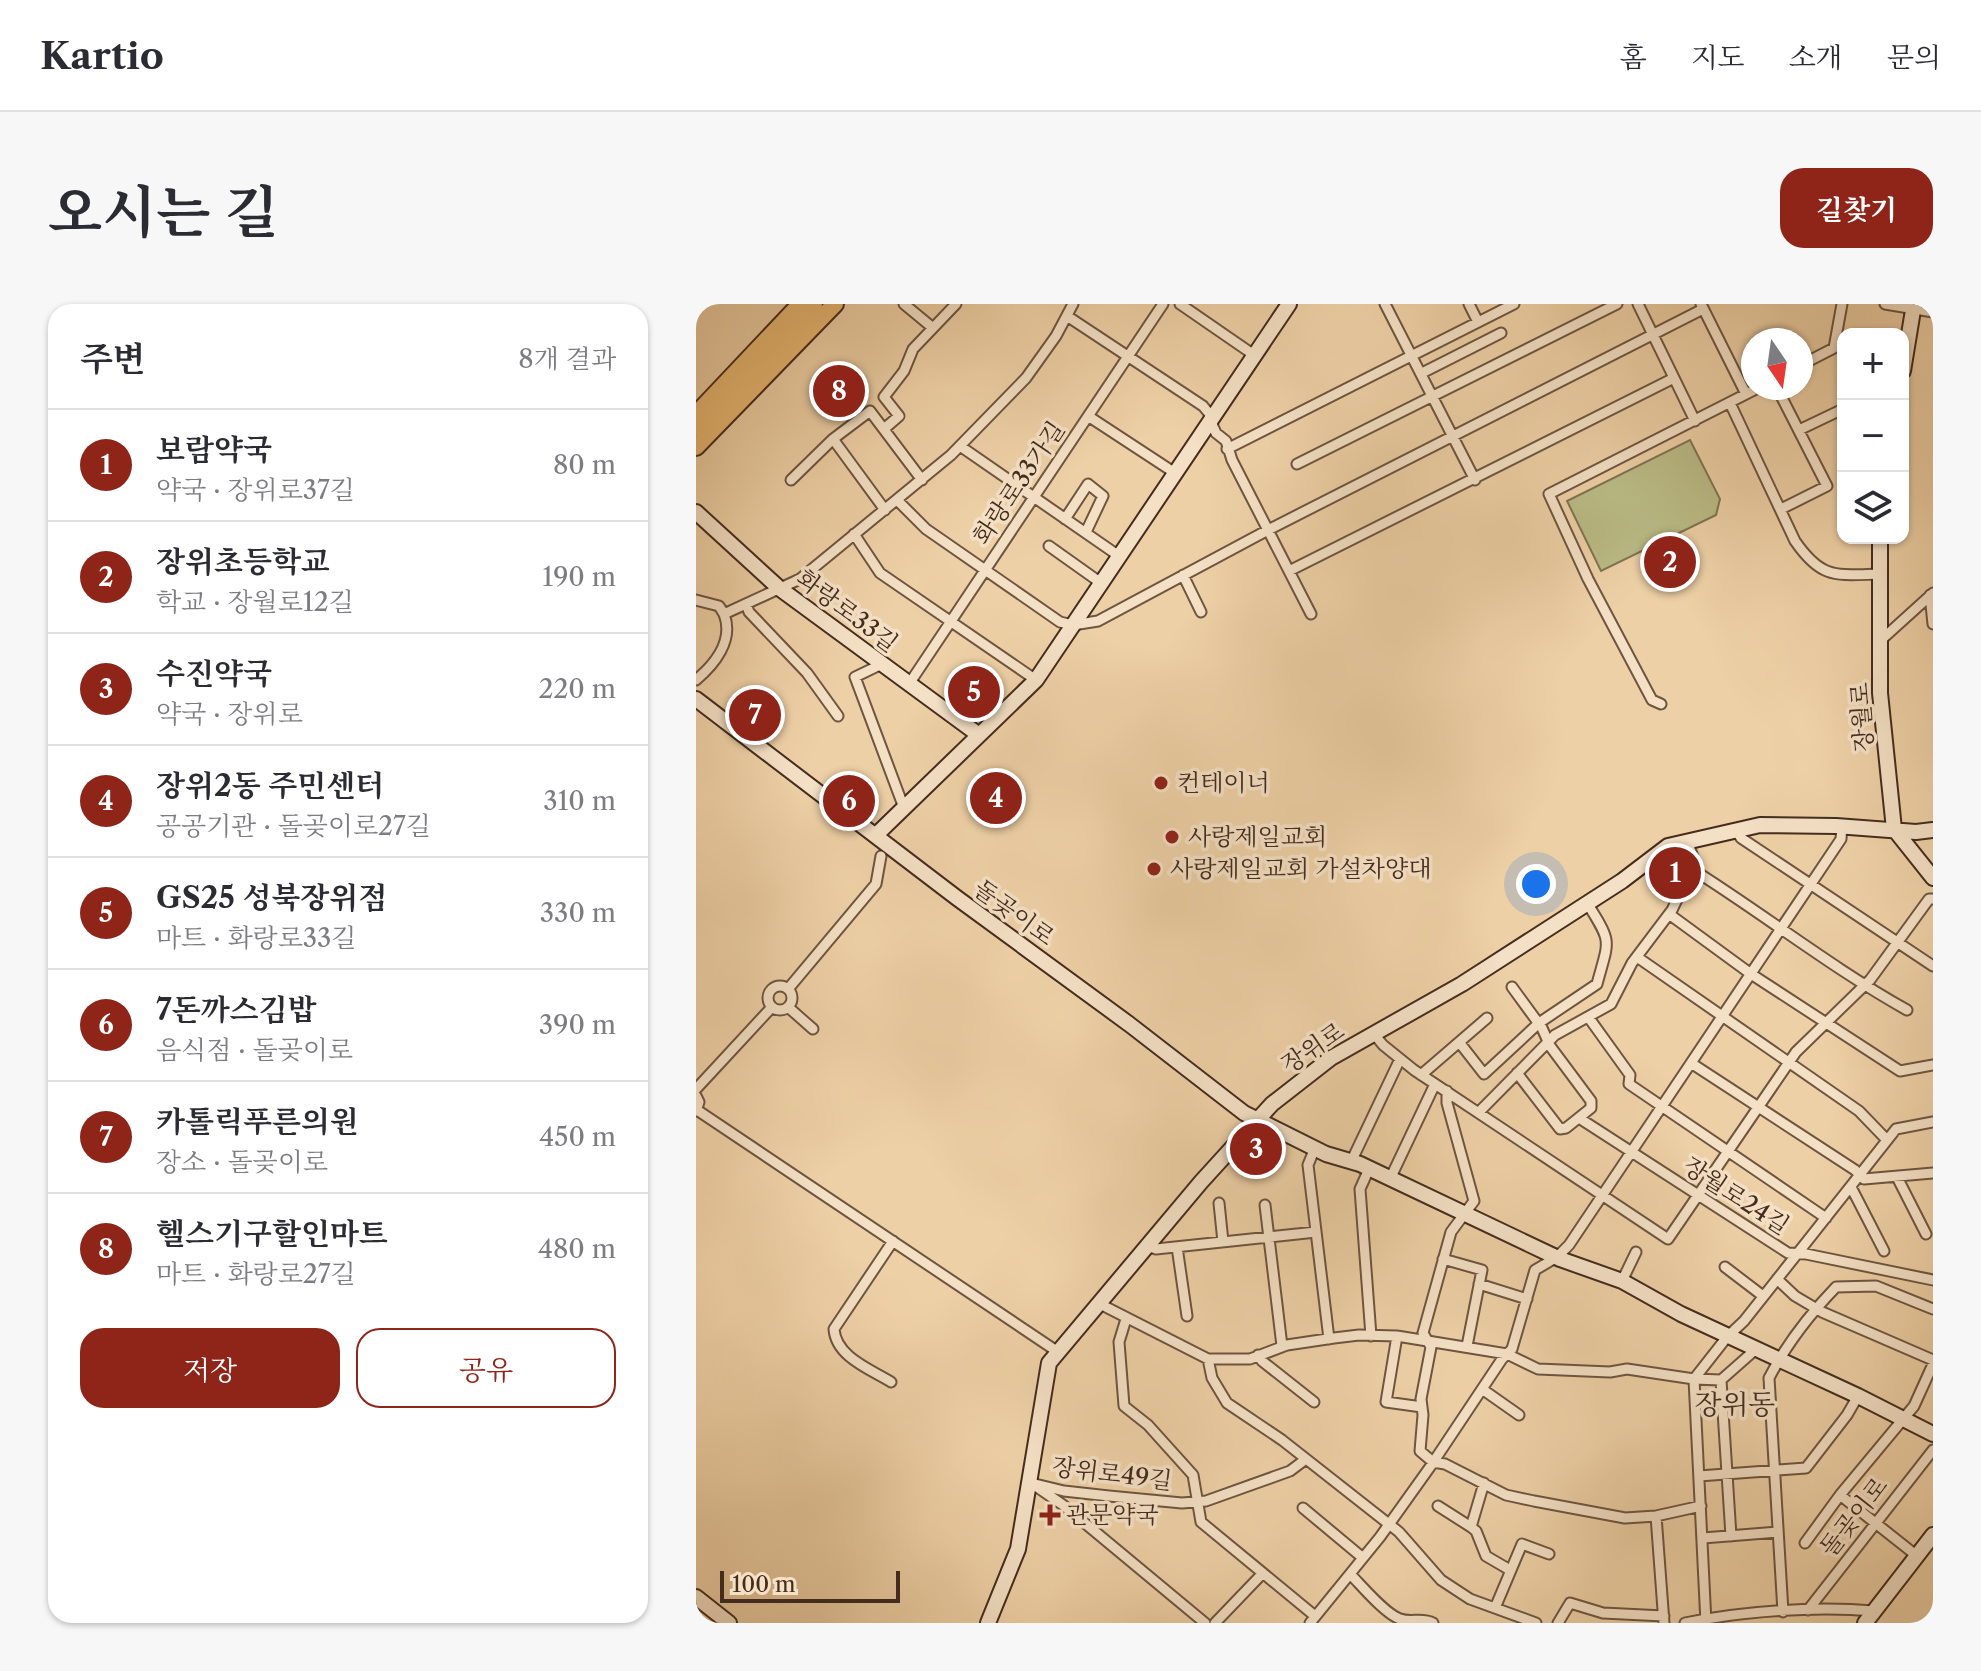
<!DOCTYPE html>
<html lang="ko">
<head>
<meta charset="utf-8">
<style>
	body { margin:0; font-family:"Libre Caslon Text","Noto Serif KR",serif; background:#f7f7f7; color:#2b2b33 }
	.controls { position:absolute; right:24px; top:24px; display:grid; overflow:hidden; border-radius:16px; box-shadow:0 2px 6px #0004 }
	.controls button { width:72px; height:72px; display:grid; place-items:center; padding:0; border:0; border-bottom:2px solid #e1e1e2; background:#fff; color:#2b2b33; font:40px sans-serif }
	.compass { position:absolute; left:1045px; top:24px; width:72px; height:72px; border-radius:50%; background:#fff; box-shadow:0 2px 6px #0004; rotate:167deg }
	.scale { position:absolute; left:24px; bottom:20px; width:180px; box-sizing:border-box; padding-left:8px; border:4px solid #442c1e; border-top:0; font-size:22px; line-height:28px; white-space:nowrap; color:#442c1e; -webkit-text-stroke:6px #f4e0c5; paint-order:stroke }
	.you { position:absolute; left:840px; top:580px; width:28px; height:28px; margin:-20px; border:6px solid #fff; border-radius:50%; background:#1a73e8; box-shadow:0 0 0 12px #1a73e833 }
	.badge { display:grid; place-items:center; width:52px; height:52px; border-radius:50%; background:#8f2418; color:#fff; font-size:26px; font-weight:700 }
	.pin { position:absolute; translate:-50% -50%; border:4px solid #fff; box-shadow:0 2px 8px #0006 }
	.list { margin:0; padding:0; list-style:none }
	h2 { display:flex; justify-content:space-between; align-items:center; height:104px; margin:0; padding:0 32px; font-size:34px }
	h2 small { font-size:26px; font-weight:400; color:#7c7c81 }
	.list li { display:grid; grid-template-columns:52px 1fr auto; gap:24px; align-items:center; box-sizing:border-box; height:112px; padding:0 32px; border-top:2px solid #e1e1e2 }
	.list b { display:block; font-size:30px; white-space:nowrap }
	.list p { margin:0; font-size:26px; white-space:nowrap; color:#7c7c81 }
	.list em { font-size:26px; font-style:normal; color:#7c7c81 }
	.actions { display:flex; gap:16px; padding:24px 32px }
	.actions a { flex:1; padding:18px 0; border:2px solid #8f2418; border-radius:24px; text-align:center; font-size:28px; color:#8f2418 }
	.actions .main { background:#8f2418; color:#fff }
	.icon { flex:none; width:44px; height:44px; fill:none; stroke:currentColor; stroke-width:2; stroke-linecap:round; stroke-linejoin:round }
	.map { position:relative; flex:none; width:1237px; height:1319px; overflow:hidden; border-radius:24px }
	header { display:flex; align-items:center; gap:48px; box-sizing:border-box; height:112px; padding:0 40px; background:#fff; border-bottom:2px solid #e1e1e2 }
	header strong { font-size:38px }
	nav { display:flex; gap:44px; margin-inline-start:auto; font-size:28px }
	.intro { display:flex; align-items:center; justify-content:space-between; box-sizing:border-box; height:192px; padding:0 48px }
	h1 { margin:0; font-size:56px }
	.button { padding:20px 36px; border-radius:24px; background:#8f2418; color:#fff; font-size:28px; font-weight:700 }
	main { display:flex; gap:48px; padding:0 48px }
	aside { flex:1; background:#fff; border-radius:24px; box-shadow:0 2px 6px #0004 }
	.map>svg:first-child { display:block }
</style>
</head>
<body>
<header>
<strong>Kartio</strong>
<nav><a>홈</a><a>지도</a><a>소개</a><a>문의</a></nav>
</header>
<div class="intro"><h1>오시는 길</h1><a class="button">길찾기</a></div>
<main>
<aside>
<h2>주변<small>8개 결과</small></h2>
<ul class="list">
<li><span class="badge">1</span><div><b>보람약국</b><p>약국 · 장위로37길</p></div><em>80 m</em></li>
<li><span class="badge">2</span><div><b>장위초등학교</b><p>학교 · 장월로12길</p></div><em>190 m</em></li>
<li><span class="badge">3</span><div><b>수진약국</b><p>약국 · 장위로</p></div><em>220 m</em></li>
<li><span class="badge">4</span><div><b>장위2동 주민센터</b><p>공공기관 · 돌곶이로27길</p></div><em>310 m</em></li>
<li><span class="badge">5</span><div><b>GS25 성북장위점</b><p>마트 · 화랑로33길</p></div><em>330 m</em></li>
<li><span class="badge">6</span><div><b>7돈까스김밥</b><p>음식점 · 돌곶이로</p></div><em>390 m</em></li>
<li><span class="badge">7</span><div><b>카톨릭푸른의원</b><p>장소 · 돌곶이로</p></div><em>450 m</em></li>
<li><span class="badge">8</span><div><b>헬스기구할인마트</b><p>마트 · 화랑로27길</p></div><em>480 m</em></li>
</ul>
<div class="actions"><a class="main">저장</a><a>공유</a></div>
</aside>
<div class="map">
<svg width="1237" height="1319" viewBox="0 0 1237 1319">
	<rect width="100%" height="100%" fill="#eed0a6"/>
	<filter id="stains"><feTurbulence type="fractalNoise" baseFrequency=".0025" numOctaves="4"/><feColorMatrix values="0 0 0 0 .2 0 0 0 0 .09 0 0 0 0 .02 0 0 0 .5 -.17"/></filter>
	<radialGradient id="worn" r=".72"><stop offset=".6" stop-color="#630" stop-opacity="0"/><stop offset="1" stop-color="#630" stop-opacity=".3"/></radialGradient>
	<!-- green -->
	<path fill="#babb86" stroke="#7f7452" stroke-width="2" d="M994,136L1024,195L1020,211L905,267L871,197Z"/>
	<g fill="none" stroke-linecap="round" stroke-linejoin="round">
		<!-- street casing -->
		<g stroke="#6e5540" stroke-width="13">
			<path id="street" d="M208,0L237,24
				M484,0L558,51
				M689,0L779,176
				M773,0L782,18
				M942,0L999,117
				M1005,0L1050,90
				M1189,0L1237,8
				M371,12L507,102L516,113
				M1105,61L1138,44L1146,0
				M726,69L805,29
				M1081,84L1131,182L1085,205
				M1034,99L1099,237C1126,276 1140,271 1184,270
				M392,112L479,169
				M514,116L520,129L530,137L536,156L615,310
				M188,125L203,112L188,93L208,67L217,45L260,0
				M1103,126L1147,105
				M137,135L189,206
				M264,142L423,252
				M531,145L818,0
				M601,160L921,0
				M95,176L137,135L174,107L226,176
				M201,196L230,225L364,318L377,321L402,317L572,226L1007,5
				M369,215L392,180L407,192L390,228
				M158,230L184,269L340,376
				M353,242L405,279
				M593,267L978,74
				M487,271L505,308
				M1234,291L1237,320
				M0,296L23,302L28,310
				M50,300L53,308L111,369L142,412
				M28,310L104,275L255,151L330,74L360,32L377,0
				M1184,337L1237,289
				M186,360L159,373L208,504
				M0,376C19,360 38,336 28,310
				M213,380L467,0
				M965,400L956,396L892,275L853,190L1062,84
				M1040,526L1045,534L1237,662
				M996,565C1069,611 1136,664 1211,706
				M973,610L1055,670L1204,767L1237,761
				M941,653L1163,807L1191,836
				M72 694a12 12 0 1 1 24 0a12 12 0 1 1-24 0Z
				M816,683L846,724L854,742L895,797V804L870,824L864,825L821,769
				M92,685L180,580L185,552
				M92,703L117,725
				M893,714L934,771L933,780L1130,914
				M678,730L687,741L718,766L972,935L1100,748L1174,676L1233,595H1237
				M763,738L788,770L843,719L901,680C913,635 917,640 891,599
				M995,759L1159,866L1168,875L1237,869
				M725,771L791,714
				M0,785L76,703
				M751,787V799L778,897L755,928L727,1029L735,1043L725,1095L727,1111L724,1147L737,1158L749,1160L810,1191L838,1197L929,1214L960,1212L1005,1202
				M0,792L3,798L0,807
				M1,806L362,1048
				M783,808L859,731L915,700L936,659L976,606L999,558L991,537
				M883,814L1092,949L1110,950L1237,976
				M619,844L612,861L633,1035
				M655,858L704,755
				M673,865L664,885L675,1032
				M1201,873L1230,930
				M694,875L739,780
				M1155,883L1188,947
				M523,899L527,938
				M569,901L586,1042
				M451,942L460,945L620,928
				M481,943L491,1012
				M747,955L786,966L771,1042
				M1029,963L1067,992
				M1081,975L1099,992L1126,1008L1237,1056
				M926,977L940,948
				M783,980L831,995
				M402,999L512,1055H554L591,1041L638,1034L663,1031L701,1032L811,1050L842,1065L914,1068L931,1065L998,1075L1025,1076
				M430,1015L423,1038L428,1102L452,1121L497,1171L505,1218L619,1312
				M701,1032L690,1098L726,1103
				M562,1051L566,1057L618,1098
				M512,1055L516,1074L531,1099L586,1136L703,1228L745,1276L774,1295L840,1319
				M195,1078C174,1065 140,1053 138,1025L197,937
				M786,1085L823,1111
				M1003,1172L1110,1164L1151,1111L1162,1092
				M335,1179L368,1187L413,1192L486,1199L510,1197L594,1167L610,1155
				M788,1179L775,1223L780,1227L790,1252L814,1266
				M341,1183L367,1201L509,1319
				M1144,1191L1221,1252
				M742,1202L775,1223
				M607,1204L667,1254
				M960,1212L968,1319
				M1035,1232L1025,1076L1059,1046
				M1007,1234L1082,1228
				M1109,1239L1144,1191L1218,1102L1237,1060
				M654,1270C666,1282 689,1310 704,1315C716,1319 726,1313 737,1319
				M799,1304L826,1240L853,1250
				M1112,1306L1237,1146
				M1087,1308L1073,1074C1091,1039 1113,1011 1140,983L1180,982L1237,1005
				M519,1319L567,1269
				M614,1319L684,1233L734,1163L806,1055L816,1045L839,966L861,953L873,941L1145,535L1146,522
				M862,1319L874,1299L907,1309L968,1312
				M989,1319C1046,1307 1120,1302 1178,1307
				M1010,1319L998,1075L1031,1033L1048,1017L1200,825L1237,818"/>
		</g>
		<!-- secondary casing -->
		<g stroke="#442c1e" stroke-width="18">
			<path id="secondary" d="M1207,67L1218,0
				M0,208L83,284L283,431
				M1184,234V389L1198,525L1237,574
				M0,395L261,594L433,720L548,809L630,850L664,860L864,955L926,977L985,1010L1162,1092L1237,1130
				M180,531L340,376L593,0
				M0,1293L33,1319
				M292,1319L322,1245L353,1059L505,878L576,800L635,754L766,680L926,577L972,542L1064,521L1140,522L1220,528L1237,526
				M1169,1319L1237,1231"/>
		</g>
		<!-- primary casing -->
		<g stroke="#442c1e" stroke-width="18">
			<path id="primary" d="M0,109L103,0"/>
		</g>
		<!-- highway casing -->
		<g stroke="#442c1e" stroke-width="20">
			<path id="highway" d="M0,123L118,0
				M0,143L139,0"/>
		</g>
		<!-- street -->
		<use href="#street" stroke="#f4e0c5" stroke-width="9"/>
		<!-- secondary -->
		<use href="#secondary" stroke="#f4e0c5" stroke-width="14"/>
		<!-- primary -->
		<use href="#primary" stroke="#e7b873" stroke-width="14"/>
		<!-- highway -->
		<use href="#highway" stroke="#e7b873" stroke-width="16"/>
	</g>
	<!-- markers -->
	<g fill="#8f2418" stroke="#f4e0c5" stroke-width="3">
		<circle cx="465" cy="479" r="8"/>
		<circle cx="476" cy="533" r="8"/>
		<circle cx="458" cy="565" r="8"/>
		<path d="M350 1199h8v8h8v8h-8v8h-8v-8h-8v-8h8z"/>
	</g>
	<g text-anchor="middle" stroke-width="7" stroke-linejoin="round" paint-order="stroke">
		<!-- street labels -->
		<g font-size="24" fill="#442c1e" stroke="#f4e0c5">
			<text transform="translate(323 179) rotate(-56)" y="8">화랑로33가길</text>
			<text transform="translate(151 307) rotate(37)" y="8">화랑로33길</text>
			<text transform="translate(1166 413) rotate(-94)" y="8">장월로</text>
			<text transform="translate(318 609) rotate(36)" y="8">돌곶이로</text>
			<text transform="translate(617 744) rotate(-34)" y="8">장위로</text>
			<text transform="translate(1040 892) rotate(33)" y="8">장월로24길</text>
			<text transform="translate(416 1170) rotate(7)" y="8">장위로49길</text>
			<text transform="translate(1158 1213) rotate(-52)" y="8">돌곶이로</text>
		</g>
		<!-- poi labels -->
		<g font-size="24" fill="#442c1e" stroke="#f4e0c5" text-anchor="start">
			<text x="481" y="487">컨테이너</text>
			<text x="492" y="541">사랑제일교회</text>
			<text x="474" y="573">사랑제일교회 가설차양대</text>
			<text x="370" y="1219">관문약국</text>
		</g>
		<!-- quarter labels -->
		<g font-size="28" fill="#442c1e" stroke="#f4e0c5">
			<text x="1039" y="1110">장위동</text>
		</g>
	</g>
	<rect width="100%" height="100%" filter="url(#stains)"/>
	<rect width="100%" height="100%" fill="url(#worn)"/>
</svg>
<div class="controls">
<button>+</button>
<button>−</button>
<button><svg class="icon" aria-label="layers" viewBox="0 0 24 24"><path d="M12 4l9 5-9 5-9-5zM3 14l9 5 9-5"/></svg></button>
</div>
<svg class="compass" viewBox="-18 -18 36 36"><path d="M0-13l5 13h-10z" fill="#e53935"/><path d="M0 13l5-13h-10z" fill="#7c7c81"/></svg>
<div class="scale">100 m</div>
<div class="you"></div>
<div class="pin badge" style="left:979px;top:569px">1</div>
<div class="pin badge" style="left:974px;top:258px">2</div>
<div class="pin badge" style="left:560px;top:845px">3</div>
<div class="pin badge" style="left:300px;top:494px">4</div>
<div class="pin badge" style="left:278px;top:388px">5</div>
<div class="pin badge" style="left:153px;top:497px">6</div>
<div class="pin badge" style="left:59px;top:411px">7</div>
<div class="pin badge" style="left:143px;top:87px">8</div>
</div>
</main>
</body>
</html>
